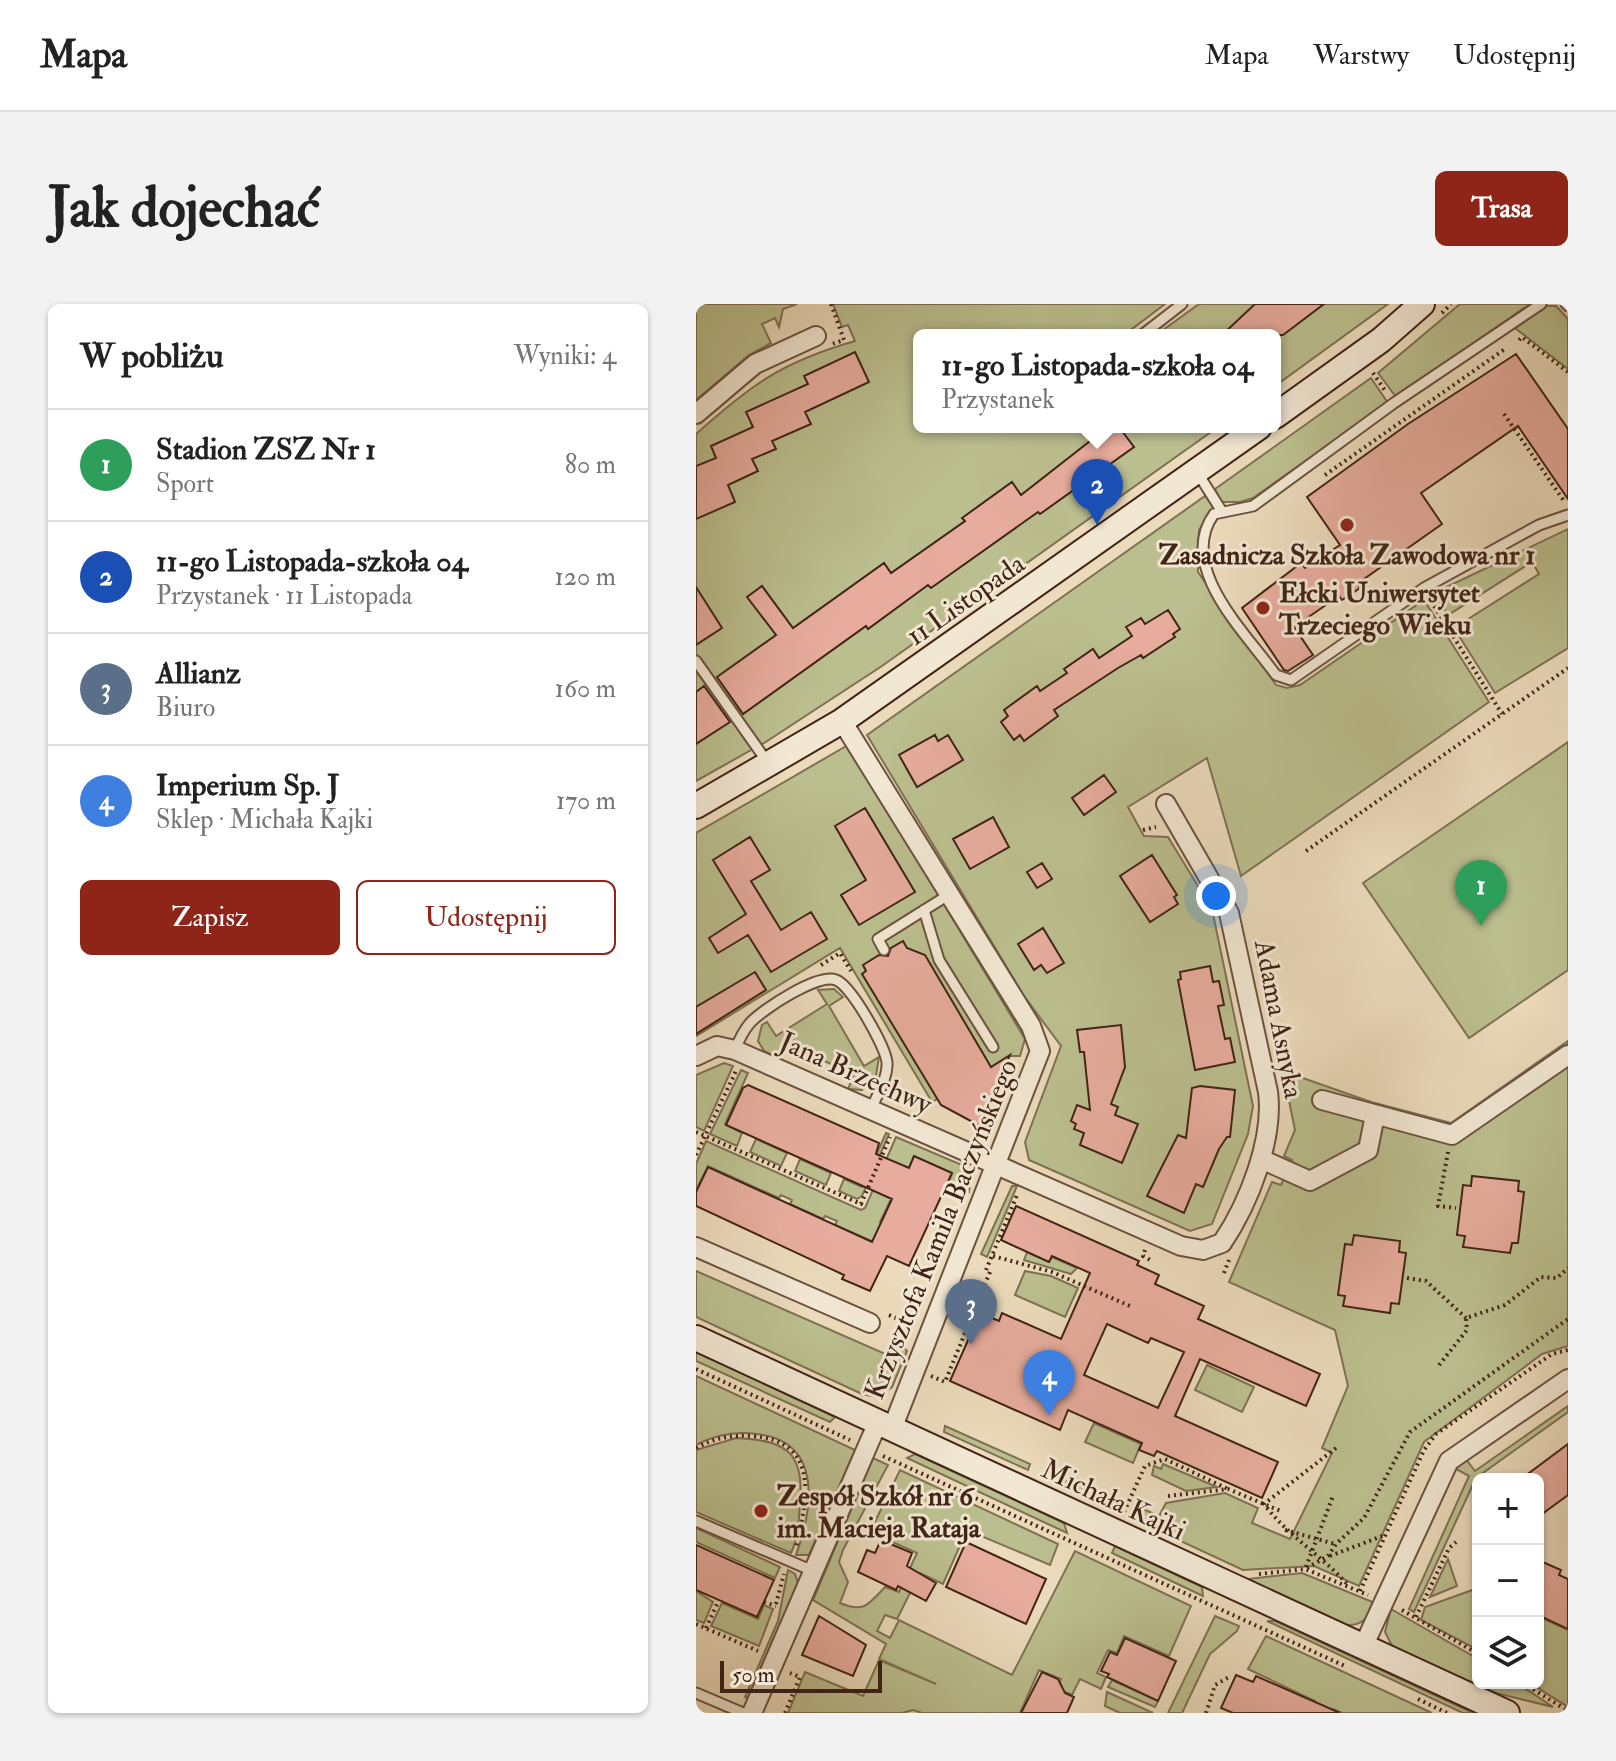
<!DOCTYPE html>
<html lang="pl">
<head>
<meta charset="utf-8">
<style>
	body { margin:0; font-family:"IM FELL Double Pica",serif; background:#f2f2f2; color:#222 }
	.controls { position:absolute; right:24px; bottom:24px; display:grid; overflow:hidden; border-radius:12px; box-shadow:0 2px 6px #0004 }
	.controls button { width:72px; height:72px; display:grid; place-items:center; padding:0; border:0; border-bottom:2px solid #e0e0e0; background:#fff; color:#222; font:40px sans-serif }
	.scale { position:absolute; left:24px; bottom:20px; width:162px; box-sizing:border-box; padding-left:8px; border:4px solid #412416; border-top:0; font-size:22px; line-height:28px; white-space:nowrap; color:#412416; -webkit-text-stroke:6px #f2e7d3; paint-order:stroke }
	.you { position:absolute; left:520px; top:592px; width:28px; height:28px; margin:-20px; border:6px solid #fff; border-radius:50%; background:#1a73e8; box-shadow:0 0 0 12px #1a73e833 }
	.badge { display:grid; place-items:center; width:52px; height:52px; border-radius:50%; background:#8f2418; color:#fff; font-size:26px; font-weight:700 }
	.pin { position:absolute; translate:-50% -66px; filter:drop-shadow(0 2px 4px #0008) }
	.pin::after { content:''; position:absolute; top:42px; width:28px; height:24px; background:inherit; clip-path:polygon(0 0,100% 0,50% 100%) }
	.popup { position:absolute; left:217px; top:25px; width:368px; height:104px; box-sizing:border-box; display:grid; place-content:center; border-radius:12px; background:#fff; filter:drop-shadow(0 2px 6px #0005); font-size:26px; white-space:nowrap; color:#767676 }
	.popup b { font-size:30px; color:#222 }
	.popup::after { content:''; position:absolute; left:50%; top:100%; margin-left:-16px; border:16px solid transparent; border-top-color:#fff }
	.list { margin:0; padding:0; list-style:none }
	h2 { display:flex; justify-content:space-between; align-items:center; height:104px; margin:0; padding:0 32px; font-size:34px }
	h2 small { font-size:26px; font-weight:400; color:#767676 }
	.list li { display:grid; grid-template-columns:52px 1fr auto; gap:24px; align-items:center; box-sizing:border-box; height:112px; padding:0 32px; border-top:2px solid #e0e0e0 }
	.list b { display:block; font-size:30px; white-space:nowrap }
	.list p { margin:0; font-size:26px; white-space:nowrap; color:#767676 }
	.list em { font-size:26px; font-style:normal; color:#767676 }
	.actions { display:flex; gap:16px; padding:24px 32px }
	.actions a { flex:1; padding:18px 0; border:2px solid #8f2418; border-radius:12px; text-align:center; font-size:28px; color:#8f2418 }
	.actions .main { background:#8f2418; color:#fff }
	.icon { flex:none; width:44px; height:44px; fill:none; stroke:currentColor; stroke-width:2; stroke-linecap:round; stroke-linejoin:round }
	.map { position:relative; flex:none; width:872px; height:1409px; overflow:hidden; border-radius:12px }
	header { display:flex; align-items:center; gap:48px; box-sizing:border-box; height:112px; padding:0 40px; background:#fff; border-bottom:2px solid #e0e0e0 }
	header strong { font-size:38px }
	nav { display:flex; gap:44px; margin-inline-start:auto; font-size:28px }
	.intro { display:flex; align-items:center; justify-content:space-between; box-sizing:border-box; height:192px; padding:0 48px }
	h1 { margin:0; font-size:56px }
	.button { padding:20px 36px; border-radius:12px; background:#8f2418; color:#fff; font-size:28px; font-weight:700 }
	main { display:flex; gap:48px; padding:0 48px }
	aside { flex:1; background:#fff; border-radius:12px; box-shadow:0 2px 6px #0004 }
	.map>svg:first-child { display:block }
</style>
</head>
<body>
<header>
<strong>Mapa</strong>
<nav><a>Mapa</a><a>Warstwy</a><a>Udostępnij</a></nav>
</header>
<div class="intro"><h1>Jak dojechać</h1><a class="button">Trasa</a></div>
<main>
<aside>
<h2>W pobliżu<small>Wyniki: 4</small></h2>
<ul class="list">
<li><span class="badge" style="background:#2e9e5b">1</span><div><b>Stadion ZSZ Nr 1</b><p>Sport</p></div><em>80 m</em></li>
<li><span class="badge" style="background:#1a4fb4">2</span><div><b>11-go Listopada-szkoła 04</b><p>Przystanek · 11 Listopada</p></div><em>120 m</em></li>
<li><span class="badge" style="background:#5c6f8a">3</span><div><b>Allianz</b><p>Biuro</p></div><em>160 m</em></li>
<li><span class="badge" style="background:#3f7fe0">4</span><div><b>Imperium Sp. J</b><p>Sklep · Michała Kajki</p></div><em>170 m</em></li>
</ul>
<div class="actions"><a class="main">Zapisz</a><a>Udostępnij</a></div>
</aside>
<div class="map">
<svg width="872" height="1409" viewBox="0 0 872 1409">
	<rect width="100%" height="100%" fill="#ebdabb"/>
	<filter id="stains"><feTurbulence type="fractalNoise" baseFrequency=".0025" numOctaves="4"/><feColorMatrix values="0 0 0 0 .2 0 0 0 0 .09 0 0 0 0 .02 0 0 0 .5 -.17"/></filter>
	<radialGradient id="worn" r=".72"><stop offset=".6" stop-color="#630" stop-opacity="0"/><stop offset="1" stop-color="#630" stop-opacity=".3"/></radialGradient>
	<!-- green -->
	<path fill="#bbbe8e" stroke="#7e7152" stroke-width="2" d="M0,0H101L87,5L83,23L79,14L66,20L75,39L53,51L0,96Z
		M137,0H469L428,31H223V123H522L186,362L65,441L0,350V130C56,80 86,58 159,37L152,21L146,23Z
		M503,0H692L579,82V31H460Z
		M764,0H834L700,93L682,69Z
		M851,2H860L872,15V65L819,24Z
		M675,74L692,99L557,194L544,198H525L519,185Z
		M509,192L518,204L503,226L502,268L580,381L591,384L604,381L728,296L793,398L545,572L511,454L432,503L448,532L472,533L516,605L557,802L552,830L516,920L494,927L333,856L329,838L365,742L328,692L171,431Z
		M872,225V344L799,389L758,324L843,270L836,258L752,311L738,289Z
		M0,367L57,445L0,477Z
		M872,438V666L773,734L667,579Z
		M152,441L329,735L324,752H314L236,798L144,644L0,732V529Z
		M138,685L147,693L133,702L168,762L183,753L180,772L166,786L152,785L158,770L87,739L80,753L68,747L62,737L66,721L71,718L80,732L131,700L122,686Z
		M872,737V1042L846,1050L728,1138L663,1282L618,1262L547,1266L433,1213L438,1201L463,1212L470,1199L529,1189L562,1204L556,1219L594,1235L636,1149L626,1144L652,1082L639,1026L533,978L576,878L585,881L596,856L588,852L599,826L587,767L675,798L755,819Z
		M28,759L37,762L8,827L0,823V771Z
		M45,766L52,769L29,820L46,829L41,842L14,830Z
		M190,829L193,830L166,892L161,895L143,887L148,875L166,883Z
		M200,833L266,861L275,870L273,888L253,878L256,869L218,852L213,864L209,862L197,889L198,898L194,897L184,918L188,920L180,939L139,921L141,917L129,912L127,915L94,900L96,896L85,891L83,894L12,862L0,886V860L10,837L165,906L169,904Z
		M60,835L91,849L85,862L54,848Z
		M104,855L135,869L130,881L99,867Z
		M316,882H321L291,953L285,950Z
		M331,948L353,958L356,953L381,964L375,970L328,956Z
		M0,967L196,1053L203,1038L211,1047L196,1083L181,1093L166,1090L0,1013Z
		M329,967L355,972L382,984L369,1013L319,991Z
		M0,1048L139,1113L134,1118L0,1057Z
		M511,1061L558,1083L546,1108L499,1086Z
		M0,1072L159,1146L113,1251H100C117,1204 127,1137 61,1130C40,1127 19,1131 0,1141Z
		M872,1102V1108L780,1174L718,1308L713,1305L773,1172L760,1165L769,1154L779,1167Z
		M398,1119L445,1140L437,1159L389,1138Z
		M249,1122L334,1160L332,1166L248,1128Z
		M40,1134C90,1136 109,1148 104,1200C103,1217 102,1234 95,1249L0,1208V1146Z
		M219,1150L368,1219L371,1229L211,1154Z
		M177,1154L192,1161L147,1246L143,1258L152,1278L144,1299C168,1309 172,1301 189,1283L203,1288L221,1249L174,1228L204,1166L362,1240L354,1261L271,1226L247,1280L224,1269L201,1315L189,1311L181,1327L194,1334L203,1316L316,1371L379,1247L495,1302L473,1352L428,1332L421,1349L412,1346L401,1369L410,1373L405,1385L384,1375L376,1391L361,1384L365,1375L343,1366L324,1409H226L217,1406L206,1409H92L109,1368L167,1392L183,1356L240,1380L183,1355L190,1340L117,1296Z
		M467,1160L521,1183L490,1187L456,1171L458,1162L465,1165Z
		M374,1172L399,1184L390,1194L358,1179L361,1173L371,1178Z
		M0,1224L84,1263L79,1274L0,1238Z
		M419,1242L506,1283L507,1292L416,1249Z
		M752,1255L761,1282L734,1293Z
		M92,1266L99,1270L102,1279L53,1395L49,1393L82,1317Z
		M606,1269L679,1299C672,1314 667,1322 649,1321L552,1275Z
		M782,1284V1346L725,1316L729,1303Z
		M0,1287L17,1298L8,1319L0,1316Z
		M26,1299L62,1315L68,1301L77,1305L63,1342L15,1322Z
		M695,1305L782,1355V1379H821L857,1403L800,1389L697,1344L689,1328Z
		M519,1312L543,1322L541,1327L514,1350L486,1409H472Z
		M842,1312L872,1326V1403L834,1379H842Z
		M571,1317H579L777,1409H767Z
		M570,1332L736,1409H646L637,1405L635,1409L618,1401L619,1397L552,1365Z
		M416,1376L462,1397L459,1403L412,1383Z
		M411,1388L457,1409H424L409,1402Z"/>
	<!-- building -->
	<path fill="#e7ac9d" stroke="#412416" stroke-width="2" fill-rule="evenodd" d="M559,0H628L587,31H526Z
		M159,48L173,78L109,108L115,120L76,137L80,145L56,155L62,167L32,181L39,198L0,215V162L20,154L15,142L57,123L50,108L112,80L108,72Z
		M820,50L872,125V195L822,122L725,189L746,220L661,280L664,284L646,296L643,292L598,323L617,351L592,367L588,366L546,304L605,259L609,264L644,241L611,193L712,120Z
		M412,123H423L438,143L344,210L342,208L235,284L232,281L172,325L170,322L47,410L21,373L80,331L51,293L66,282L97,324L188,259L195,269L269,217L266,214L316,178L325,191Z
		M0,283L26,324L0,341Z
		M472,306L484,325L477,330L479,333L447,354L445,351L422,364L358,406L362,412L328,437L324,431L318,436L305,418L312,412L308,406L341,382L344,387L371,369L368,365L397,345L403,354L436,332L430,323L445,314L449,320Z
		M8,382L34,418L0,440V388Z
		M239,431L242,437L252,431L267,456L221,483L203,451Z
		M408,471L420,488L388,511L376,494Z
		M169,504L219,588L163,621L145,591L170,576L139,522Z
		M297,513L313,543L274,565L257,535Z
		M54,533L74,566L55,577L85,626L115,608L131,635L75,668L52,631L22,649L13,634L50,610L17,556Z
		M456,551L481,591L478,593L482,600L454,618L424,572Z
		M346,559L356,575L341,584L331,568Z
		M347,624L368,659L351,669L345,661L338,666L322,640Z
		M207,637L211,644L229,651L295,763L314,751L284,822L245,801L166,670L170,667L167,661L183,651L192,652L195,644Z
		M514,662L517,678L523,677L528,701L522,702L529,735L534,734L539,758L499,766L482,676L485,675L484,668Z
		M59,668L70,686L0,730V703Z
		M425,721L429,763L415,800L422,803L419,811L442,820L426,859L384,841L388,829L378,825L380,820L375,817L381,801L394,806L388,748H384L381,726Z
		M52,781L183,839L180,850L213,864L218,852L256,869L213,962L191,952L174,987L146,975L148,971L0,902V888L12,863L176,938L196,895L30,821L47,784Z
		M504,782L539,786L534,833H531L523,845L507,883L500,880L488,909L451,892L482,831L490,834L496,784Z
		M776,872L823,877L822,887L828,888L822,939H816L814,949L767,943L769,932L761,931L767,881L775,882Z
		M320,902L443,957L441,961L463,971L459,980L508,1002L502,1015L624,1070L610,1102L504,1055L479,1112L582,1158L566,1194L461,1147L458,1152L443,1146L446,1139L372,1106L364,1126L254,1077L284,1009L303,1017L306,1009L365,1035L394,969L356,952L353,958L305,936ZM411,1020L452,1039L455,1034L488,1048L462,1104L388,1071Z
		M658,931L704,937L703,948L710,949L703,1000L695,999L694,1009L647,1002L649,992L642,991L649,940L656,941Z
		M872,1140V1191L842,1213V1175H825Z
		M185,1236L216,1249L211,1262L240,1279L230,1297L202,1282L200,1286L162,1268L171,1246L179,1249Z
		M270,1238L350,1275L330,1320L250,1283Z
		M0,1241L78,1276L61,1313L0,1286Z
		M842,1256L865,1266L863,1271L872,1275V1325L842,1311Z
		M123,1312L170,1341L157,1372L106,1351Z
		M429,1334L480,1357L462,1397L411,1373L413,1370L405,1367L414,1348L421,1351Z
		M346,1368L362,1375L369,1389L378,1393L371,1409H325Z
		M540,1371L557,1378L560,1372L644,1409H537L525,1404Z"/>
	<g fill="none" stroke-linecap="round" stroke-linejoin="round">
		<!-- lane casing -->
		<g stroke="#6c523f" stroke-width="13">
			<path id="lane" d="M845,0L698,99L557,202L518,210C480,263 550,329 580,371L595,376L728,284L843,221L872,211
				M870,0L872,2
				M446,31L486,0
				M501,168L525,206
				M0,357L72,459
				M228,606L243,656L297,743
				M188,646L182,635L254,590
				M39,746C43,736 47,727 54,719C67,705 122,669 140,676C155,681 189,742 191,758C192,774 181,791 175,805
				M0,1217L117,1267
				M0,1389L47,1409"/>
		</g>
		<!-- street casing -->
		<g stroke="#6c523f" stroke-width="22">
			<path id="street" d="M0,110L59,60L120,32
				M146,417L335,722L344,747L196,1125
				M0,752L21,742L39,746L485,942L507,946L526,939C553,899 578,835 572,788L533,609L470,500
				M626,796L756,831L872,751
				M565,855L614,877L672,846L679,811
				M0,943L174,1019
				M667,1343L753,1157L872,1075
				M56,1409L182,1118"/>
		</g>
		<!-- secondary casing -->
		<g stroke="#412416" stroke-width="28">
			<path id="secondary" d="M579,112L685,36L726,0
				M0,502L146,417L563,123
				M0,1034L811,1409"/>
		</g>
		<!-- path -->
		<path stroke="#412416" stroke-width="4" stroke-dasharray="2 4" stroke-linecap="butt" d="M135,0L148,36L136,40
			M746,9L755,0
			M823,36L826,33L872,68
			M677,69L690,88
			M808,110L868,197
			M629,171L809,45
			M735,297L806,410
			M447,526L460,523
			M610,547L872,364
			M125,661L144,649L155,667
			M0,828L165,900L194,833
			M752,848L742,902L760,904
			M0,851L40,767
			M449,946L447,952L454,956
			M297,952L356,968L434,1002
			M290,966L321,891
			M528,969L533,956
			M711,974L730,977L770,1014
			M193,1011L218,1022
			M743,1061L771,1026L770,1014L809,1001L845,973L861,974L872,964
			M0,1065L154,1136
			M235,1072L249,1078L294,968
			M0,1144C18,1134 35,1131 55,1132C124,1136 112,1194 100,1243
			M640,1144L568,1200C592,1232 625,1251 652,1281
			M187,1152L649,1362
			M472,1192L532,1185L587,1208
			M428,1208L449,1162L469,1155L532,1185
			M589,1226L639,1240
			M634,1252L689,1231
			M610,1263L637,1192
			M611,1264L632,1252L640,1240L668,1214L714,1128L872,1015
			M563,1270L609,1265L672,1291
			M664,1287L728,1146L740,1130L856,1050L872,1046
			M68,1298L80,1302
			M80,1300L88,1270
			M706,1306L782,1350
			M720,1313L753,1244L760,1238
			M0,1320L62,1347
			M10,1324L22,1298
			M827,1379L872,1407
			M722,1395L751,1409
			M89,1409L104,1373L94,1369
			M510,1409L519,1381L535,1372"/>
		<!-- lane -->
		<use href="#lane" stroke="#f2e7d3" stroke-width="9"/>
		<!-- street -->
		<use href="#street" stroke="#f2e7d3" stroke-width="18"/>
		<!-- secondary -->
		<use href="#secondary" stroke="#f2e7d3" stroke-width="24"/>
	</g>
	<!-- markers -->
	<g fill="#8f2418" stroke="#f2e7d3" stroke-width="3">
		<circle cx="651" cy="221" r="8"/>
		<circle cx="567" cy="304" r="8"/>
		<circle cx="65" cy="1207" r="8"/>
	</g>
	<g text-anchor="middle" stroke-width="6" stroke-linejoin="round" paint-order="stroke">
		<!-- poi labels -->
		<g font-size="28" font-weight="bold" fill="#412416" stroke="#f2e7d3" text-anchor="start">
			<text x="651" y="260" text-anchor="middle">Zasadnicza Szkoła Zawodowa nr 1</text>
			<text x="583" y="298">Ełcki Uniwersytet<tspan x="583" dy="32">Trzeciego Wieku</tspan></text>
			<text x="81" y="1201">Zespół Szkół nr 6<tspan x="81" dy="32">im. Macieja Rataja</tspan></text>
		</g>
		<!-- street labels -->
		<g font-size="28" fill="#412416" stroke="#f2e7d3">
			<text transform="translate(269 295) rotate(-35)" y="10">11 Listopada</text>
			<text transform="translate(584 715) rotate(79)" y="10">Adama Asnyka</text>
			<text transform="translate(160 768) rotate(24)" y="10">Jana Brzechwy</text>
			<text transform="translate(244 925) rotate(-68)" y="10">Krzysztofa Kamila Baczyńskiego</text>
			<text transform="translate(418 1195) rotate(25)" y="10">Michała Kajki</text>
		</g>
	</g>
	<rect width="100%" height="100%" filter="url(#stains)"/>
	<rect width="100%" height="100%" fill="url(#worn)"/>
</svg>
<div class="controls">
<button>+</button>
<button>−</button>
<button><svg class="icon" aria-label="layers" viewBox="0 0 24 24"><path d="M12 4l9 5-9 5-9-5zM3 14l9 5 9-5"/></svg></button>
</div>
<div class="scale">50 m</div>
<div class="you"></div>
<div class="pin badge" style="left:785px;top:622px;background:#2e9e5b">1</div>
<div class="pin badge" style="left:401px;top:221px;background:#1a4fb4">2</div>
<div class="popup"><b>11-go Listopada-szkoła 04</b>Przystanek</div>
<div class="pin badge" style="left:275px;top:1041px;background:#5c6f8a">3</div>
<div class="pin badge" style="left:353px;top:1112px;background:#3f7fe0">4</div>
</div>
</main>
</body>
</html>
